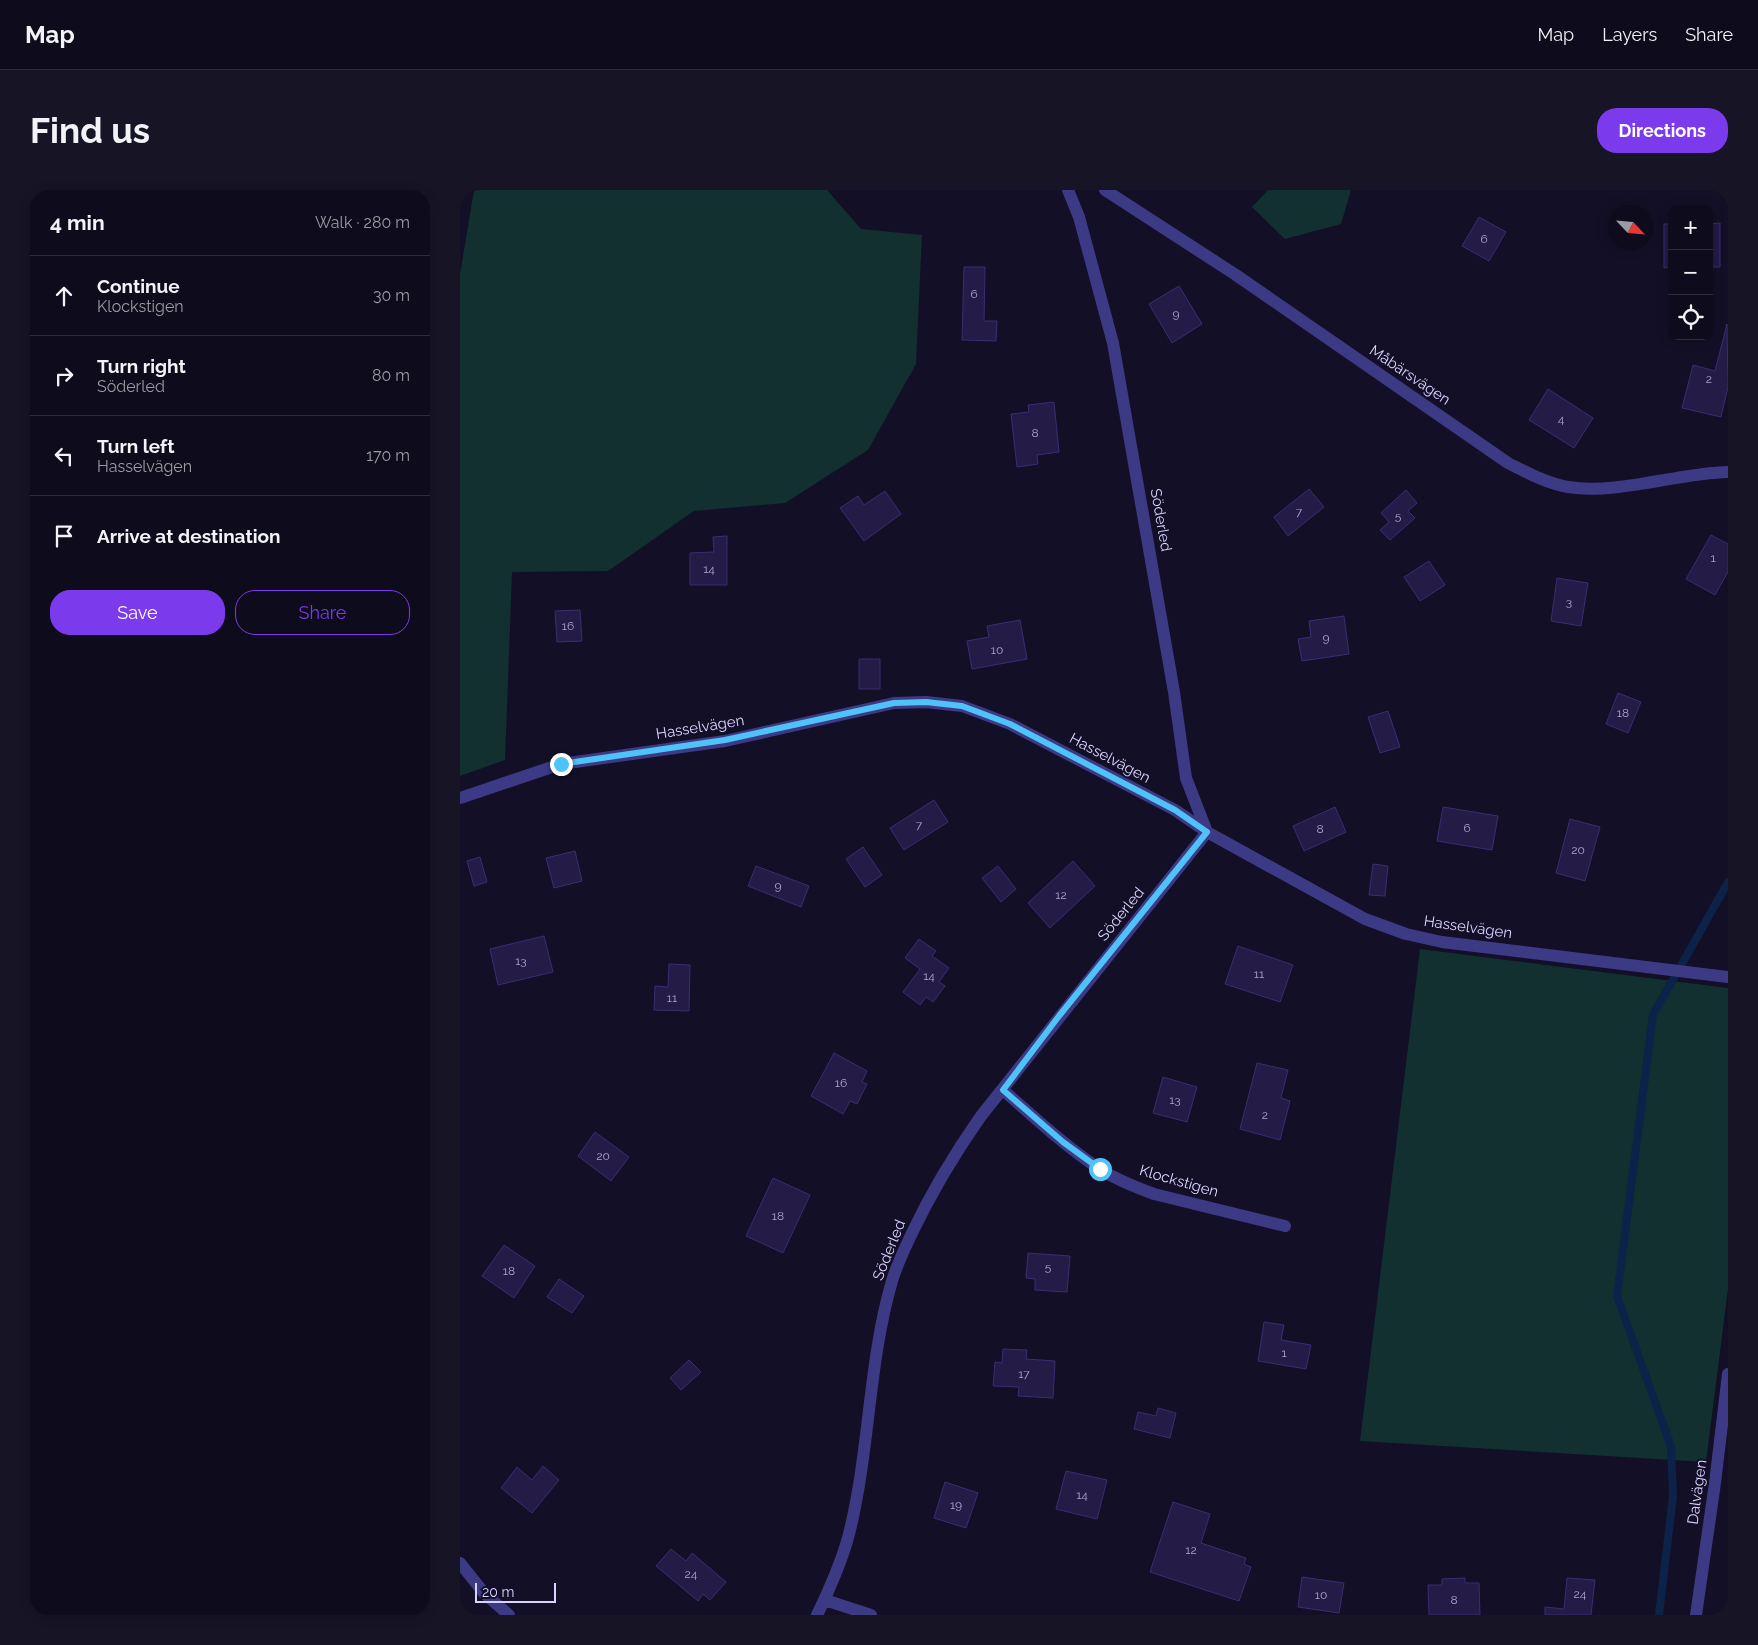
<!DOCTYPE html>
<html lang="en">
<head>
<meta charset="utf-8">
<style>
	body { margin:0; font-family:Raleway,sans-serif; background:#171425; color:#f1f3f6 }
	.controls { position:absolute; right:15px; top:15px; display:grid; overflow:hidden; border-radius:10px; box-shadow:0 2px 12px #0003 }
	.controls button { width:45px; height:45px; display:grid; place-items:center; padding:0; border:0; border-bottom:1px solid #2e2b3b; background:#0e0b1c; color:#f1f3f6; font:25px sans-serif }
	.compass { position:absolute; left:1148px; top:15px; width:45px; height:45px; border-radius:50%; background:#0e0b1c; box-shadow:0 2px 12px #0003; rotate:116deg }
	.scale { position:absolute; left:15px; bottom:12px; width:81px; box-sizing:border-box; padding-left:5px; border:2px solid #d9d4ff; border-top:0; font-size:14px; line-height:18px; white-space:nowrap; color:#d9d4ff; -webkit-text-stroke:4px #130f26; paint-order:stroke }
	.stop { position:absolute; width:15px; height:15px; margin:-11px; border:4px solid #4fc3f7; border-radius:50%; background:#fff }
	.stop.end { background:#4fc3f7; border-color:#fff; box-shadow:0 1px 5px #0008 }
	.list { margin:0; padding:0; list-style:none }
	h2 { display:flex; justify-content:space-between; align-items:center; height:65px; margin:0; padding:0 20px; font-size:21px }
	h2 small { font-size:16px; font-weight:400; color:#9b9ba3 }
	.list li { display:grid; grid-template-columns:32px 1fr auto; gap:15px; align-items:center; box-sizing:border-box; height:80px; padding:0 20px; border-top:1px solid #2e2b3b }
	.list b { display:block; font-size:19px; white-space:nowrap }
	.list p { margin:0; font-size:16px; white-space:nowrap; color:#9b9ba3 }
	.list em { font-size:16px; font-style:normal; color:#9b9ba3 }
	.actions { display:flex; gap:10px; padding:15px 20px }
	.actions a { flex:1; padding:11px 0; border:1px solid #7c3aed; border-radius:20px; text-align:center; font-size:18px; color:#7c3aed }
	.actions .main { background:#7c3aed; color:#fff }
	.icon { flex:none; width:28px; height:28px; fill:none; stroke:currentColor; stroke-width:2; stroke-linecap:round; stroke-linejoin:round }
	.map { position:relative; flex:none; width:1268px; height:1425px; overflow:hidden; border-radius:20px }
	header { display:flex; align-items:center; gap:30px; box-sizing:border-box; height:70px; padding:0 25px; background:#0e0b1c; border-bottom:1px solid #2e2b3b }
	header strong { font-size:24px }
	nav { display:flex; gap:28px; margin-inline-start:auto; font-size:18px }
	.intro { display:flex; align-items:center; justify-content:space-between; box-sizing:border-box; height:120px; padding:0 30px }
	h1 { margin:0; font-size:35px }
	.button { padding:12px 22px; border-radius:20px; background:#7c3aed; color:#fff; font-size:18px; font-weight:700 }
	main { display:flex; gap:30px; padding:0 30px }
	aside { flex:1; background:#0e0b1c; border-radius:20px; box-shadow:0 2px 12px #0003 }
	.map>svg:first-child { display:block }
</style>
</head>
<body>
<header>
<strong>Map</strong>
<nav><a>Map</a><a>Layers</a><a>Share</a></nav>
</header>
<div class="intro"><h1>Find us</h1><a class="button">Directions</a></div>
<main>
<aside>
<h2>4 min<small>Walk · 280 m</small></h2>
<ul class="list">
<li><svg class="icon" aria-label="ahead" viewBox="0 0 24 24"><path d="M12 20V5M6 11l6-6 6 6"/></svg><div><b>Continue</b><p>Klockstigen</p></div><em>30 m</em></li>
<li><svg class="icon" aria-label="right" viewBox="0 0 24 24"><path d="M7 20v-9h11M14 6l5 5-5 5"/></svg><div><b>Turn right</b><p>Söderled</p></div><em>80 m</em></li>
<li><svg class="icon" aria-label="left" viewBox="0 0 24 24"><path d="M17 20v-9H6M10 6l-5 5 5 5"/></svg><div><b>Turn left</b><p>Hasselvägen</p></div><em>170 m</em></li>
<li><svg class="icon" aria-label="arrive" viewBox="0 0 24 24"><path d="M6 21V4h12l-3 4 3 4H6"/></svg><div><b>Arrive at destination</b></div></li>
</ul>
<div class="actions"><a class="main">Save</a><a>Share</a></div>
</aside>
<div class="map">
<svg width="1268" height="1425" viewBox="0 0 1268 1425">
	<rect width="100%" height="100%" fill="#130f26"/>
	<!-- green -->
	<path fill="#12302f" d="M14,0H367L401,39L462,45L456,174L408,260L325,313L234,321L148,381L52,382L45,570L0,586V84Z
		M808,0H891L881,34L825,49L792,17Z
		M960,759L1268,798V1099L1246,1272L900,1251Z"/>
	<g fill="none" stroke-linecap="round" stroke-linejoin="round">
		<!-- stream -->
		<path stroke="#0c2248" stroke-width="8" d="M1199,1425L1213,1306L1211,1256L1157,1106L1193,825L1268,692"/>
	</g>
	<!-- building -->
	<path fill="#241b47" stroke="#3b2d73" d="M1019,27L1046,42L1029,71L1002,56Z
		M1260,33V77H1249V34Z
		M1204,34H1212V77L1204,78Z
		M504,77H525L524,131H537L536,151L502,150Z
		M719,96L742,134L712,153L689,114Z
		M1267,134L1268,197L1261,227L1222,218L1233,175L1255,181Z
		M1088,199L1133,228L1114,258L1069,230Z
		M594,212L599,262L577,265L578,274L557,277L551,224L569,222L568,215Z
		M849,299L864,317L828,346L814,327Z
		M946,300L957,313L948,321L955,328L930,350L920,340L929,332L921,323Z
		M425,301L441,324L404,351L380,318L398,306L404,315Z
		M1251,345L1268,354V382L1255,405L1226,389Z
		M267,346V395H230V363L254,362L253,347Z
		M969,371L985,395L960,411L944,387Z
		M1097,388L1128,393L1121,436L1091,431Z
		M120,420L122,451L97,452L95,421Z
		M884,426L889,464L842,471L838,449L851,447L849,431Z
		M560,430L567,469L512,479L507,451L529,447L527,436Z
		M399,469H420V499H399Z
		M1158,503L1181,512L1168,543L1146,534Z
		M928,521L940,557L920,563L908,527Z
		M474,610L488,632L444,660L430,638Z
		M875,617L886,642L844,661L833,636Z
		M983,617L1038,626L1032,660L977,651Z
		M1110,629L1140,637L1125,691L1096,683Z
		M403,657L422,685L405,697L386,669Z
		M115,661L122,691L94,698L86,668Z
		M20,667L27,692L14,696L7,671Z
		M613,671L635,696L590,738L568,713Z
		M913,674L928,676L925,706L909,705Z
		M296,676L349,696L341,717L288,696Z
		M538,676L556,699L541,712L522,688Z
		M84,746L93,782L38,795L30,759Z
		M459,749L476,761L472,766L489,778L479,792L485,796L473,812L466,807L460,815L443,802L460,779L445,768Z
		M778,756L833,775L820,812L765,794Z
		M209,774L230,775L229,821L194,820L195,796L208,797Z
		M374,863L407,881L402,892L407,894L397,914L390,911L383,924L351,906Z
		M797,873L828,880L821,908L830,911L820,950L780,939Z
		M703,887L737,897L727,932L693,923Z
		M135,942L169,967L151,991L118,966Z
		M313,988L350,1005L323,1063L286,1046Z
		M44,1055L75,1076L54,1108L22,1086Z
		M568,1063L610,1066L607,1102L575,1100V1089L566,1088Z
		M99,1089L124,1106L112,1123L87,1107Z
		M804,1132L824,1135L821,1150L851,1155L846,1179L798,1171Z
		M543,1159L567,1160L566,1169L595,1171L593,1208L558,1206L559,1197L533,1196L535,1172L542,1173Z
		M229,1170L241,1182L221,1200L210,1188Z
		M698,1218L716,1223L710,1248L674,1239L678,1222L696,1226Z
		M83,1276L99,1290L72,1323L41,1298L57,1277L72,1290Z
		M606,1281L647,1290L637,1329L596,1319Z
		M485,1292L518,1303L506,1338L474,1328Z
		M713,1312L750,1324L741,1353L786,1368L784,1374L791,1377L779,1411L690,1382Z
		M211,1359L226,1371L232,1363L266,1392L250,1410L243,1404L238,1411L196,1376Z
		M842,1387L884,1393L879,1423L838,1417Z
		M1005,1388V1393H1019L1020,1425H969L968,1395H982V1389Z
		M1107,1388L1135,1390L1131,1425H1085V1417L1104,1419Z"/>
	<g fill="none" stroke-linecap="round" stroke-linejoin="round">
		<!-- minor -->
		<path stroke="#3d3a85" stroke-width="12" d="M645,0L776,85L1048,273C1068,283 1086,293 1108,297C1157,305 1218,283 1268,282
			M0,608L101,574L265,551L434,513L466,512L502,516L550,534L715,620L747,642L905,729L946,744L982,752L1268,787
			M543,900C574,927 604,955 638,978C655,989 675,997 694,1004L825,1036
			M0,1373L24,1403L49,1425
			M365,1410L411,1425
			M357,1425C368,1403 383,1368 389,1344C410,1261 408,1173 432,1091C437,1074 445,1058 452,1043C472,1001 495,963 521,926L747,642L726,588L714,502L653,153L619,27L608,0
			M1236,1425L1255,1293L1268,1184"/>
	</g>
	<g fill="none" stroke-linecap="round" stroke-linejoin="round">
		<!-- route -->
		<path stroke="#4fc3f7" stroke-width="6" d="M101,574L265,550L434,513L466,512L502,516L550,534L715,620L747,642L599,826L543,900L603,952L640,979"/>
	</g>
	<g text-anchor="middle" stroke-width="4" stroke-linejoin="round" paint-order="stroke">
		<!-- number labels -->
		<g font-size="12" fill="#aca6d1">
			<text x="1024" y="53">6</text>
			<text x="514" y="108">6</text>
			<text x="716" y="128">9</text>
			<text x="1249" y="193">2</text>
			<text x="1101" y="233">4</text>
			<text x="575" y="247">8</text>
			<text x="839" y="326">7</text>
			<text x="938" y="330">5</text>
			<text x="1253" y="372">1</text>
			<text x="249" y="383">14</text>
			<text x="1109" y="416">3</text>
			<text x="108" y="440">16</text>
			<text x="866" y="452">9</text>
			<text x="537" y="464">10</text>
			<text x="1163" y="527">18</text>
			<text x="459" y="639">7</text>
			<text x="1007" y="642">6</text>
			<text x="860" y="643">8</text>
			<text x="1118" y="664">20</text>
			<text x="318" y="700">9</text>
			<text x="601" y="709">12</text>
			<text x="61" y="775">13</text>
			<text x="799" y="788">11</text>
			<text x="469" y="790">14</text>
			<text x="212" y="812">11</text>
			<text x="381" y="897">16</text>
			<text x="715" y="914">13</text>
			<text x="805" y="929">2</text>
			<text x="143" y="970">20</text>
			<text x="318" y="1030">18</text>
			<text x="588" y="1081">5</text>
			<text x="49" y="1085">18</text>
			<text x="824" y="1167">1</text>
			<text x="564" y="1188">17</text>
			<text x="622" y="1309">14</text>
			<text x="496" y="1319">19</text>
			<text x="731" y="1364">12</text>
			<text x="231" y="1388">24</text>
			<text x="1120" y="1408">24</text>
			<text x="861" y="1409">10</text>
			<text x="994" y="1414">8</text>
		</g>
		<!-- street labels -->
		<g font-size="15" fill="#d9d4ff" stroke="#130f26">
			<text transform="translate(950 185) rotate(34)" y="5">Måbärsvägen</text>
			<text transform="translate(701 330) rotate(80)" y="5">Söderled</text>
			<text transform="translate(240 537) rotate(-9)" y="5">Hasselvägen</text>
			<text transform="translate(650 568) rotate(28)" y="5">Hasselvägen</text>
			<text transform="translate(661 724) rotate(-51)" y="5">Söderled</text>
			<text transform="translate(1008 737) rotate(8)" y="5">Hasselvägen</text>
			<text transform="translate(719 991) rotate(16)" y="5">Klockstigen</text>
			<text transform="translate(429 1060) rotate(-68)" y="5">Söderled</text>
			<text transform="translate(1237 1302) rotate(-82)" y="5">Dalvägen</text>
		</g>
	</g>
</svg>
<div class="controls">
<button>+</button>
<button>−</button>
<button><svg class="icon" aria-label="locate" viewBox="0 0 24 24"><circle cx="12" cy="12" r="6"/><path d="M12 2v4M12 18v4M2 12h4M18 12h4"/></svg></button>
</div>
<svg class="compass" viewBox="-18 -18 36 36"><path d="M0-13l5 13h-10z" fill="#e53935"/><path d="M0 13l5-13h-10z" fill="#9b9ba3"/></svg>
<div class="scale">20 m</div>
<div class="stop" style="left:640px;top:979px"></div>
<div class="stop end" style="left:101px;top:574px"></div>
</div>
</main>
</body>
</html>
